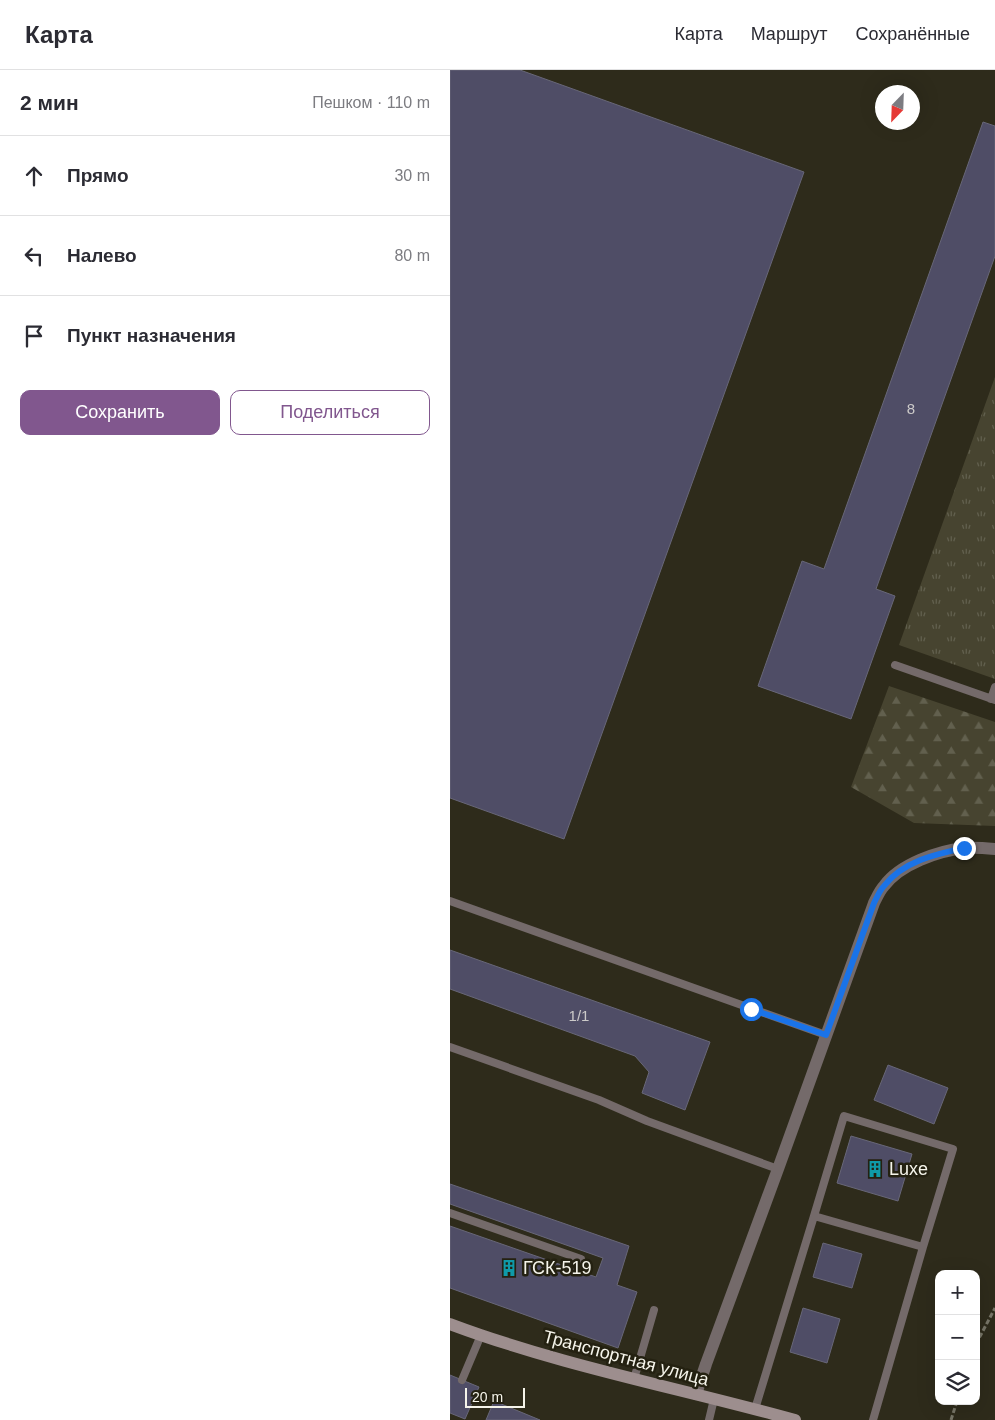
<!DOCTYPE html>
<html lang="ru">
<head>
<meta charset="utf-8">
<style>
	body { margin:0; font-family:Helvetica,sans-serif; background:#f7f7f7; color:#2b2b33 }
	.controls { position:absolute; right:15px; bottom:15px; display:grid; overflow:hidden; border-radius:10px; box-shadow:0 5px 20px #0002 }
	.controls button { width:45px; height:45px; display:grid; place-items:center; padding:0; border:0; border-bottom:1px solid #e1e1e2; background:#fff; color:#2b2b33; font:25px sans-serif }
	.compass { position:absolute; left:425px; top:15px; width:45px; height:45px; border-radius:50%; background:#fff; box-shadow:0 5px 20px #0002; rotate:203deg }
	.scale { position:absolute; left:15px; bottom:12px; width:60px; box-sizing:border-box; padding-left:5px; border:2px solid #f5f4ea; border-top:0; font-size:14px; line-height:18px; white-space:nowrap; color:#f5f4ea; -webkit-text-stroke:4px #242111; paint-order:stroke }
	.stop { position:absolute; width:15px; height:15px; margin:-11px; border:4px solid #1a73e8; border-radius:50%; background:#fff }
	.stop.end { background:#1a73e8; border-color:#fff; box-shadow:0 1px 5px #0008 }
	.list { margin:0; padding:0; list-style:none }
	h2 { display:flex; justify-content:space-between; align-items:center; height:65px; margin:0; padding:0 20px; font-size:21px }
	h2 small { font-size:16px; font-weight:400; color:#7c7c81 }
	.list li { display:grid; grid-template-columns:32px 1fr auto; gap:15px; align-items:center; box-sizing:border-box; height:80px; padding:0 20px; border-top:1px solid #e1e1e2 }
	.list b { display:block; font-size:19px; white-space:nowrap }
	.list em { font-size:16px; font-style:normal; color:#7c7c81 }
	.actions { display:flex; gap:10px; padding:15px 20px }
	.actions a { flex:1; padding:11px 0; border:1px solid #81578e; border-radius:10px; text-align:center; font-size:18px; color:#81578e }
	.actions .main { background:#81578e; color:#fff }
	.icon { flex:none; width:28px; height:28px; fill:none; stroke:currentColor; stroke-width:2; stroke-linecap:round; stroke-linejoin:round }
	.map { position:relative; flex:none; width:545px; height:1350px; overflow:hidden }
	header { display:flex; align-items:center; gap:30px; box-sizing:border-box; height:70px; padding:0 25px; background:#fff; border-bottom:1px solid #e1e1e2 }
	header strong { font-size:24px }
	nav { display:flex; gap:28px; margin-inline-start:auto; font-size:18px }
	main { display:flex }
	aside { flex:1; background:#fff }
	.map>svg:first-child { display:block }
</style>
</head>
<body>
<header>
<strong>Карта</strong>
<nav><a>Карта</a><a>Маршрут</a><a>Сохранённые</a></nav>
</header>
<main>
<aside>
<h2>2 мин<small>Пешком · 110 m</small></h2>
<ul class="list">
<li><svg class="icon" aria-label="ahead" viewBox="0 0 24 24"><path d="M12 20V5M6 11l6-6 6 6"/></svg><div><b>Прямо</b></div><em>30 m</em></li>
<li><svg class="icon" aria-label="left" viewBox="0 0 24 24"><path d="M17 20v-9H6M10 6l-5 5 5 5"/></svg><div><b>Налево</b></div><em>80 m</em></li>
<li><svg class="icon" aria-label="arrive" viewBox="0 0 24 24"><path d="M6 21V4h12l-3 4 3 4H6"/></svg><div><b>Пункт назначения</b></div></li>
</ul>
<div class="actions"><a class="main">Сохранить</a><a>Поделиться</a></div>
</aside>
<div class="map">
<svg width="545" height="1350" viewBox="0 0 545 1350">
	<defs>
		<pattern id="forest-firs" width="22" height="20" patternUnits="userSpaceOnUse" patternTransform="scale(1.25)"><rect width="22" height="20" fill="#474430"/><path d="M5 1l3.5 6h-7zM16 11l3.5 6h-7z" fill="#62604e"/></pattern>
		<pattern id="park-tufts" width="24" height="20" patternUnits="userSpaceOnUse" patternTransform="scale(1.25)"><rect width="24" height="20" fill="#474430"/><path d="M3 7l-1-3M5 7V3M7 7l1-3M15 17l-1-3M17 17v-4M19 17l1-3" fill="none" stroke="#62604e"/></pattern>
	</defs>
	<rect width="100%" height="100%" fill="#2e2b1b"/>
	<!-- forest -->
	<path fill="url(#forest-firs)" d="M439,616L545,652V756L464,753L401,717Z"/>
	<!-- park -->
	<path fill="url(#park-tufts)" d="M545,307V609L449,575Z"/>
	<!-- building -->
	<path fill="#4f4d66" stroke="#686778" d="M0,0H70L354,102L114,769L0,728Z
		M533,52L545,56V186L426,519L445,526L401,649L308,616L352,491L374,499Z
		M0,880L260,972L235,1040L192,1023L199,1002L185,986L0,919Z
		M438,995L498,1018L484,1054L424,1030Z
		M401,1066L462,1084L448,1131L387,1113Z
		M0,1114L179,1176L167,1215L187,1222L168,1278L0,1218V1156L146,1207L153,1188L0,1134Z
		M373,1173L412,1184L402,1218L363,1207Z
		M353,1238L390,1249L377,1293L340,1282Z
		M0,1305L29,1317L15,1349L0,1343Z
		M44,1331L90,1350H36Z"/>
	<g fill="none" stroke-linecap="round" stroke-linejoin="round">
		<!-- path -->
		<path stroke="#777567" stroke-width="3" stroke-dasharray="5 2.5" stroke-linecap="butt" d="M526,1274L545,1238
			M501,1350L507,1331"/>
		<!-- service -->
		<path stroke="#746a6a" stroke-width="8" d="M445,595L545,630
			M541,629L545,617
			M0,831L376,965
			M0,977L149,1030L197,1051L328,1099
			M0,1143L131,1189
			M184,1309L204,1240
			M12,1310L31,1265
			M305,1339L364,1146
			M259,1350L264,1329
			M423,1350L473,1177L503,1079L394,1046L364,1146L473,1177"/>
		<!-- tertiary -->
		<path stroke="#746a6a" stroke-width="12" d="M246,1324L256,1294L328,1099L424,833C427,827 430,820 434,816C450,794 488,781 514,778C524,777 535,778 545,779"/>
		<!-- secondary -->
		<path stroke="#9d8e8e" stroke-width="12" d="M0,1254C112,1296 230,1318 345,1350"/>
	</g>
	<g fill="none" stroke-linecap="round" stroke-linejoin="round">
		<!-- route -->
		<path stroke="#1a73e8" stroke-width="6" d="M301,939L376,965L424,833C427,827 430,820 434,816C453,791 486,784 514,778"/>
	</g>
	<!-- icons -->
	<defs>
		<g id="building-bare" transform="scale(1.35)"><path d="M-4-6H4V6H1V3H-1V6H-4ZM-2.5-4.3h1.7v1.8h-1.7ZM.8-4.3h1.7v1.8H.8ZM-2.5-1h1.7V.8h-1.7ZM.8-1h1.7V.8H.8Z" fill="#0f9aa8" stroke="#242111" stroke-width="2.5" paint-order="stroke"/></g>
	</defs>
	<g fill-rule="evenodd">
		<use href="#building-bare" x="425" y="1099"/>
		<use href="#building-bare" x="59" y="1198"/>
	</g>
	<g text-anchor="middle" stroke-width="5" stroke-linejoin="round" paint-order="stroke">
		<!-- number labels -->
		<g font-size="15" fill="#cccac9">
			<text x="461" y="344">8</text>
			<text x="129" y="951">1/1</text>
		</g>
		<!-- poi labels -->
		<g font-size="18" fill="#f5f4ea" stroke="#242111" text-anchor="start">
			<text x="439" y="1105">Luxe</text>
			<text x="73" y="1204">ГСК-519</text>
		</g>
		<!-- street labels -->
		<g font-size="18" fill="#f5f4ea" stroke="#242111">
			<text transform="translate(176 1288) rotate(15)" y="6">Транспортная улица</text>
		</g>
	</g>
</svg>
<div class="controls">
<button>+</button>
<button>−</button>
<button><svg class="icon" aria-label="layers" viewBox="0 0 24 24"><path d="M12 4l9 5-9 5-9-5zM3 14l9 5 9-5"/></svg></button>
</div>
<svg class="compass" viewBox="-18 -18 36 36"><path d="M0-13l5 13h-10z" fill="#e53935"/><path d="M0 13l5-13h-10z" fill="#7c7c81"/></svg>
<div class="scale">20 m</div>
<div class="stop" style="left:301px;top:939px"></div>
<div class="stop end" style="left:514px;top:778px"></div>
</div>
</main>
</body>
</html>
